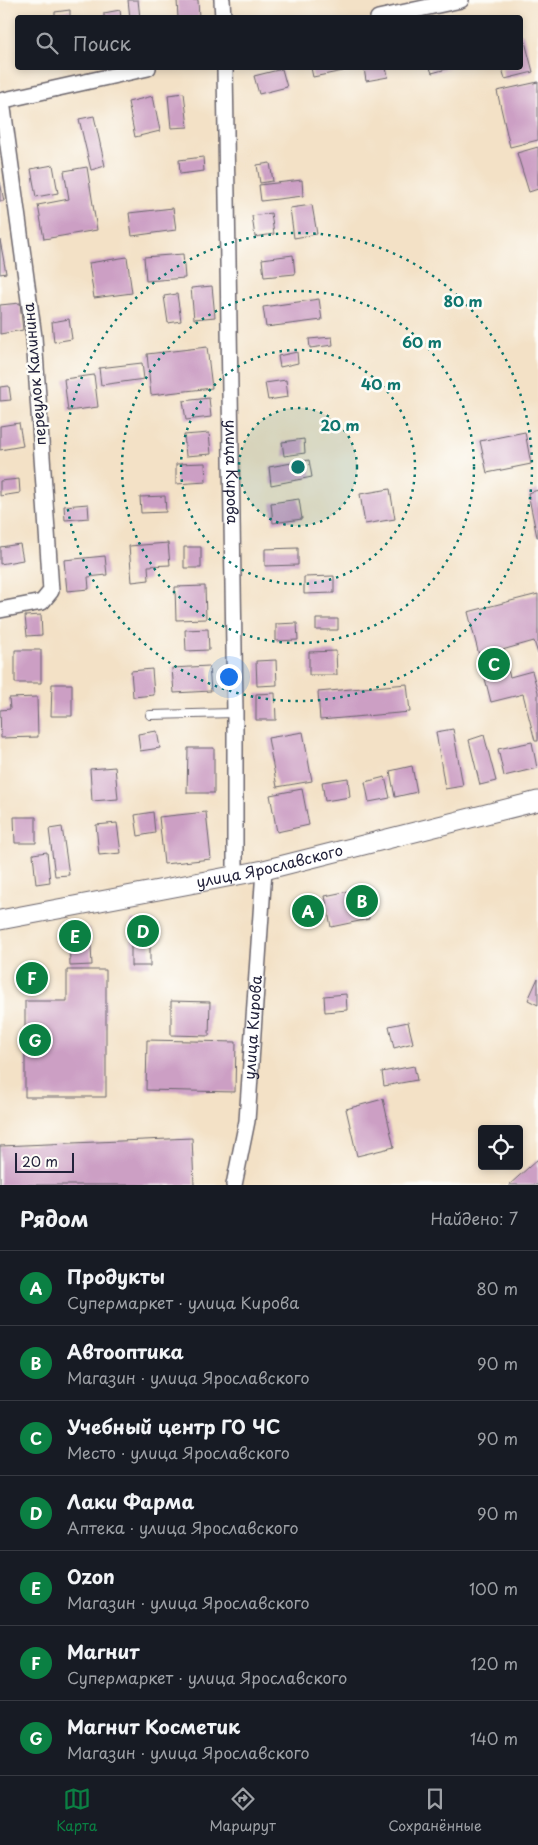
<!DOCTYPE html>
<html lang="ru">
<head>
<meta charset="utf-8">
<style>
	body { margin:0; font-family:"Playpen Sans",sans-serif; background:#20242c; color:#f1f3f6 }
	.controls { position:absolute; right:15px; bottom:15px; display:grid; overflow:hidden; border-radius:5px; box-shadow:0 2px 8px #0003 }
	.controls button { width:45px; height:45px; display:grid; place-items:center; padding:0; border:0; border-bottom:1px solid #363941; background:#171b24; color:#f1f3f6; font:25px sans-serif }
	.scale { position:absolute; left:15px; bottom:12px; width:59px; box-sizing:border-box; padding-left:5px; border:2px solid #22223b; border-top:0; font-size:14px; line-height:18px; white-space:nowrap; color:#22223b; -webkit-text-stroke:4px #fdfcf7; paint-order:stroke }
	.you { position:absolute; left:228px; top:676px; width:18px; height:18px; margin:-12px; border:4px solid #fff; border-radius:50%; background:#1a73e8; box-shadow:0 0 0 8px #1a73e833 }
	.badge { display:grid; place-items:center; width:32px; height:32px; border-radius:50%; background:#0b8043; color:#fff; font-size:16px; font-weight:700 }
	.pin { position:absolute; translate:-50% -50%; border:2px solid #fff; box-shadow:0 1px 5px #0006 }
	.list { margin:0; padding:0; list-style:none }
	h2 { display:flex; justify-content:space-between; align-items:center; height:65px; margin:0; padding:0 20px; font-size:21px }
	h2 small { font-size:16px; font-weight:400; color:#9ea1a6 }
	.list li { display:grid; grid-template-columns:32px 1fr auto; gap:15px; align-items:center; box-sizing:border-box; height:75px; padding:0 20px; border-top:1px solid #363941 }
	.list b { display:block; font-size:19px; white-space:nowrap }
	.list p { margin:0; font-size:16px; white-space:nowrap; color:#9ea1a6 }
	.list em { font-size:16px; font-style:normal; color:#9ea1a6 }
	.icon { flex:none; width:28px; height:28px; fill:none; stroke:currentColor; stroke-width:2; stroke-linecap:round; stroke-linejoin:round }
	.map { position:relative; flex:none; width:538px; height:1185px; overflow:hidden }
	.search { position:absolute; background:#171b24; box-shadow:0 2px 8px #0003; left:15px; right:15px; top:15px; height:55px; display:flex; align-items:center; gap:12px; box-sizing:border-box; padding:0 18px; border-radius:5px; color:#9ea1a6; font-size:19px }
	.sheet { height:590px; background:#171b24 }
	nav { display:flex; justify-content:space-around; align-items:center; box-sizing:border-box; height:70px; border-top:1px solid #363941; background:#171b24; font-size:14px; color:#9ea1a6 }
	nav a { display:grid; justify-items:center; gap:2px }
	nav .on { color:#0b8043 }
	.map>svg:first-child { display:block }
</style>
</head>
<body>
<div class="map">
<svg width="538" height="1185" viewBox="0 0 538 1185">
	<rect width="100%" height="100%" fill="#fdfcf7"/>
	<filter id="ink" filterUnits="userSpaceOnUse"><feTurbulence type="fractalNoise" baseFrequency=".02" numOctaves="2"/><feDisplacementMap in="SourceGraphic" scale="10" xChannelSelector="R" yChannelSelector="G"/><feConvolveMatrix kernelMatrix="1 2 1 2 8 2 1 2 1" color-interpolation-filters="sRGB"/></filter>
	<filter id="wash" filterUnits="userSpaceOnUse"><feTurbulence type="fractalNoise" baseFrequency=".0096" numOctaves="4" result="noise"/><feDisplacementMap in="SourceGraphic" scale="20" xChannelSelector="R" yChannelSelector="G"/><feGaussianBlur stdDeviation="1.12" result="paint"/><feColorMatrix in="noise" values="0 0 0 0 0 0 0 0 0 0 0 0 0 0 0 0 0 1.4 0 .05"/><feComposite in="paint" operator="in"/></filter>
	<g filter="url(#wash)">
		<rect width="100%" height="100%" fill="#f3e1c6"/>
		<g id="blocks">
			<!-- building -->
			<path fill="#cc9fc4" d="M128,0H138L140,18H130Z
				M177,0H198L199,18H178Z
				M70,10V18H55V12Z
				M120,10L121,18H104V13Z
				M520,34H523L533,72L505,79L502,68H520Z
				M311,68H343V71L313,77Z
				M364,68H386L388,77L366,81Z
				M430,68H450L432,73Z
				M282,69L287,87L259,94L254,76Z
				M538,82V140L510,147L497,91Z
				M184,93L188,127L171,128L168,95Z
				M153,96L160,131L135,137L128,102Z
				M94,116L105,166L91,170L79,119Z
				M538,147V189L529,192L517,153Z
				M203,157L204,171L180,174L179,160Z
				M270,163L273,181L260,183L257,165Z
				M53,165L58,193L36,197L31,169Z
				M87,167L97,230L44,239L38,205L69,199L64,171Z
				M302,180L303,196L261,201L259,185Z
				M0,182L4,201H0Z
				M312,205L317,234L294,238L290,208Z
				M173,208L176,230L132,236L129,213Z
				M271,213L274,234L255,237L252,216Z
				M0,240L6,273L0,274Z
				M183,254L185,278L146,281L144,257Z
				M293,255L295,274L264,277L262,259Z
				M127,257L132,293L94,298L89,263Z
				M212,286L215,317L194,319L191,288Z
				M177,294L181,321L168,323L164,296Z
				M319,299L322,320L266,327L263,307Z
				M20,303L23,330L0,334V305Z
				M69,319L72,339L54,342L52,322Z
				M332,337L333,345L310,348L309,339Z
				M207,347L212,388L151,395L147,354Z
				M297,352L298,363L280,367L278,356Z
				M142,363L144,379L101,385L99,368Z
				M94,375L98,407L68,411L64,379Z
				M286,380L288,397L268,400L265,383Z
				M9,386L11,400L0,401V387Z
				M209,398L211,417L186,420L183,401Z
				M19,423L23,446L0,450V426Z
				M525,432L531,464L487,473L480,441Z
				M209,433L211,454L186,456L184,435Z
				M304,439L305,453L284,456L282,442Z
				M309,460L312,477L271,485L269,467Z
				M205,463L206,482L176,484V464Z
				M19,479L20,493L0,496V481Z
				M390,489L395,519L365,524L360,494Z
				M538,490V537H537L528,493Z
				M165,496L166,512L141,513L140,497Z
				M299,499L302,519L273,523L271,503Z
				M88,504L89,518L65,520L64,506Z
				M168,543L170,565L148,566L149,580L132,582L129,546Z
				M20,544L23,560L0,564V547Z
				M184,547H201V568H184Z
				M298,548V565L265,566V549Z
				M105,556L107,575L88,577L89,589L67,591L64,560Z
				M334,576V593L304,594V577Z
				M205,586L206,619L176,620L175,587Z
				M538,594V654L534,641L502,650L510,677L532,671L538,692V741H535L523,694L491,702L468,612Z
				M41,615L42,635L27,636L25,616Z
				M316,619H338V630H316Z
				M297,623L298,640L276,641V624Z
				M208,629L209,650L186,651L185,630Z
				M15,650H41V683H15Z
				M336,651L337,675H309V652Z
				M276,660L277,685L257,686L256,661Z
				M209,666L211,691L174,693L172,668Z
				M152,669L154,695L133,697L131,671Z
				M52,684H72V716H51Z
				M407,684L410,712L320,720L318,692Z
				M275,693L276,720H256V694Z
				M37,697L38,737L1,738L0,710L10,709L9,698Z
				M453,729L463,786L445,789L436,732Z
				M157,731L160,748L140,751L138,734Z
				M303,732L312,781L277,787L268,738Z
				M484,735L496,781L480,785L469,740Z
				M532,742L537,768L504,776L498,749Z
				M188,748H214V793H187Z
				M412,766L417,792L395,797L390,771Z
				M115,767L118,799L92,801L90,769Z
				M385,777L390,798L369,802L365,782Z
				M348,778L350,797L325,801L322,782Z
				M302,789L309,825L277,832L270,795Z
				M153,812L155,833L138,836L135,815Z
				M206,812L211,859L164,864L159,817Z
				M14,817H36V843H15Z
				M117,823L121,853L99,855L96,825Z
				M62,827L69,875L55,876L49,829Z
				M47,852L50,882L36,884L33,854Z
				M363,888L369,919L331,927L325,896Z
				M131,920H150V966H131Z
				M90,928L92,965L70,966L69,929Z
				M67,970H106V1097H25V1001H67Z
				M538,978V1005L528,1000Z
				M346,994L347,1010L325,1012L324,996Z
				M171,1001L210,1002L209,1036L171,1035Z
				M408,1022L413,1043L394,1048L389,1026Z
				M147,1040L236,1042L235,1092L146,1090Z
				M414,1066L417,1080L384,1086L382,1072Z
				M383,1099L394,1147L357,1156L346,1109Z
				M192,1138L194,1185H0V1146Z
				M538,1159V1185H509Z"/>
		</g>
	</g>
	<g filter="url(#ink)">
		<use href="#blocks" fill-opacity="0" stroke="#6b656c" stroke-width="1"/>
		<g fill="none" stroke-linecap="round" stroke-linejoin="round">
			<!-- service casing -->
			<g stroke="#6b656c" stroke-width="10">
				<path id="service" d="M150,715L235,713"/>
			</g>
			<!-- minor casing -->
			<g stroke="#6b656c" stroke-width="18">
				<g id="minor">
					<path d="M222,0L223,18"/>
					<path d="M378,18L461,0"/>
					<path id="s1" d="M225,68L235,713V877"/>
					<path d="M0,101L148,68"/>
					<path d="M0,610L42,602L51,591L34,337L2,101"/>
					<path id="s2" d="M234,1185L247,1121L264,870"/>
				</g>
			</g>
			<!-- tertiary casing -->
			<g stroke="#6b656c" stroke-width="21">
				<g id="tertiary">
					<path id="s3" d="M0,920L264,870L538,801"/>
				</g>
			</g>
			<!-- service -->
			<use href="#service" stroke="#fff" stroke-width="8"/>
			<!-- minor -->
			<use href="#minor" stroke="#fff" stroke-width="15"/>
			<!-- tertiary -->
			<use href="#tertiary" stroke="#fff" stroke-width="19"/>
		</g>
	</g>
	<!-- distance rings -->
	<circle cx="298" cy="467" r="59" fill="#0f766e" fill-opacity=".12"/>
	<g fill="none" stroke="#0f766e" stroke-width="2.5" stroke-dasharray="2.5 5">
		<circle cx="298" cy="467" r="59"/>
		<circle cx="298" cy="467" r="117"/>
		<circle cx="298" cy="467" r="176"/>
		<circle cx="298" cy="467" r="234"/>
	</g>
	<g text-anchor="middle" stroke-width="5" stroke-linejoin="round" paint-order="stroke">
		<!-- street labels -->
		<g font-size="15" fill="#22223b" stroke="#fdfcf7">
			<text transform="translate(35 374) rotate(-95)" y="5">переулок Калинина</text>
			<text dy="5" stroke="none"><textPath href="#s1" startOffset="404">улица Кирова</textPath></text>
			<text dy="5" stroke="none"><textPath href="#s3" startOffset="275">улица Ярославского</textPath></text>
			<text dy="5" stroke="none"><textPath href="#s2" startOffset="159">улица Кирова</textPath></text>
		</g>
	</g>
	<circle cx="298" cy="467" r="8" fill="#0f766e" stroke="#fdfcf7" stroke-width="2.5"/>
	<g font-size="15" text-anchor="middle" font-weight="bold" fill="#0f766e" stroke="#fdfcf7" stroke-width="5" stroke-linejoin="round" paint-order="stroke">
		<text x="463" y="307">80 m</text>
		<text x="422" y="348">60 m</text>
		<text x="381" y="390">40 m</text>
		<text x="340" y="431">20 m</text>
	</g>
</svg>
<div class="controls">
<button><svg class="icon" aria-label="locate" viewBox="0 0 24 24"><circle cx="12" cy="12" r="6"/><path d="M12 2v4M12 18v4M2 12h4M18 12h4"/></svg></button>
</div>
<div class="scale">20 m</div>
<div class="you"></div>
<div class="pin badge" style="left:308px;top:911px">A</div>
<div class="pin badge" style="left:362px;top:901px">B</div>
<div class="pin badge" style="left:494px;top:664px">C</div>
<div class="pin badge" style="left:143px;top:931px">D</div>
<div class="pin badge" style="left:75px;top:936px">E</div>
<div class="pin badge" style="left:32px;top:978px">F</div>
<div class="pin badge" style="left:35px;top:1040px">G</div>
<div class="search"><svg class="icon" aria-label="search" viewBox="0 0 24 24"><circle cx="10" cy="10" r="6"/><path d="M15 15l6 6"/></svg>Поиск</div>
</div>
<section class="sheet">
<h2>Рядом<small>Найдено: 7</small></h2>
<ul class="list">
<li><span class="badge">A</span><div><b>Продукты</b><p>Супермаркет · улица Кирова</p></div><em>80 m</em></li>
<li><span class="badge">B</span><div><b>Автооптика</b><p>Магазин · улица Ярославского</p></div><em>90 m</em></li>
<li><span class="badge">C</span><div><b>Учебный центр ГО ЧС</b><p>Место · улица Ярославского</p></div><em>90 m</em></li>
<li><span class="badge">D</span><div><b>Лаки Фарма</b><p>Аптека · улица Ярославского</p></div><em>90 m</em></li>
<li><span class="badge">E</span><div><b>Ozon</b><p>Магазин · улица Ярославского</p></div><em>100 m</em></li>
<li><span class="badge">F</span><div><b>Магнит</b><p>Супермаркет · улица Ярославского</p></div><em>120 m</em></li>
<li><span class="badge">G</span><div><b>Магнит Косметик</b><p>Магазин · улица Ярославского</p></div><em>140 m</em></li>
</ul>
</section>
<nav>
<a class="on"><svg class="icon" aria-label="map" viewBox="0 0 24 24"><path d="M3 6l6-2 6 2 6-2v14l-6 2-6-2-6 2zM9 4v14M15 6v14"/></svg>Карта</a>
<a><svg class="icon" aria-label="directions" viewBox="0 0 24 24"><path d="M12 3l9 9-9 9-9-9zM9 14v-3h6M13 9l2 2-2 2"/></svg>Маршрут</a>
<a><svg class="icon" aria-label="saved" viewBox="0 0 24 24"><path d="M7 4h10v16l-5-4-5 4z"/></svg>Сохранённые</a>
</nav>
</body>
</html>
